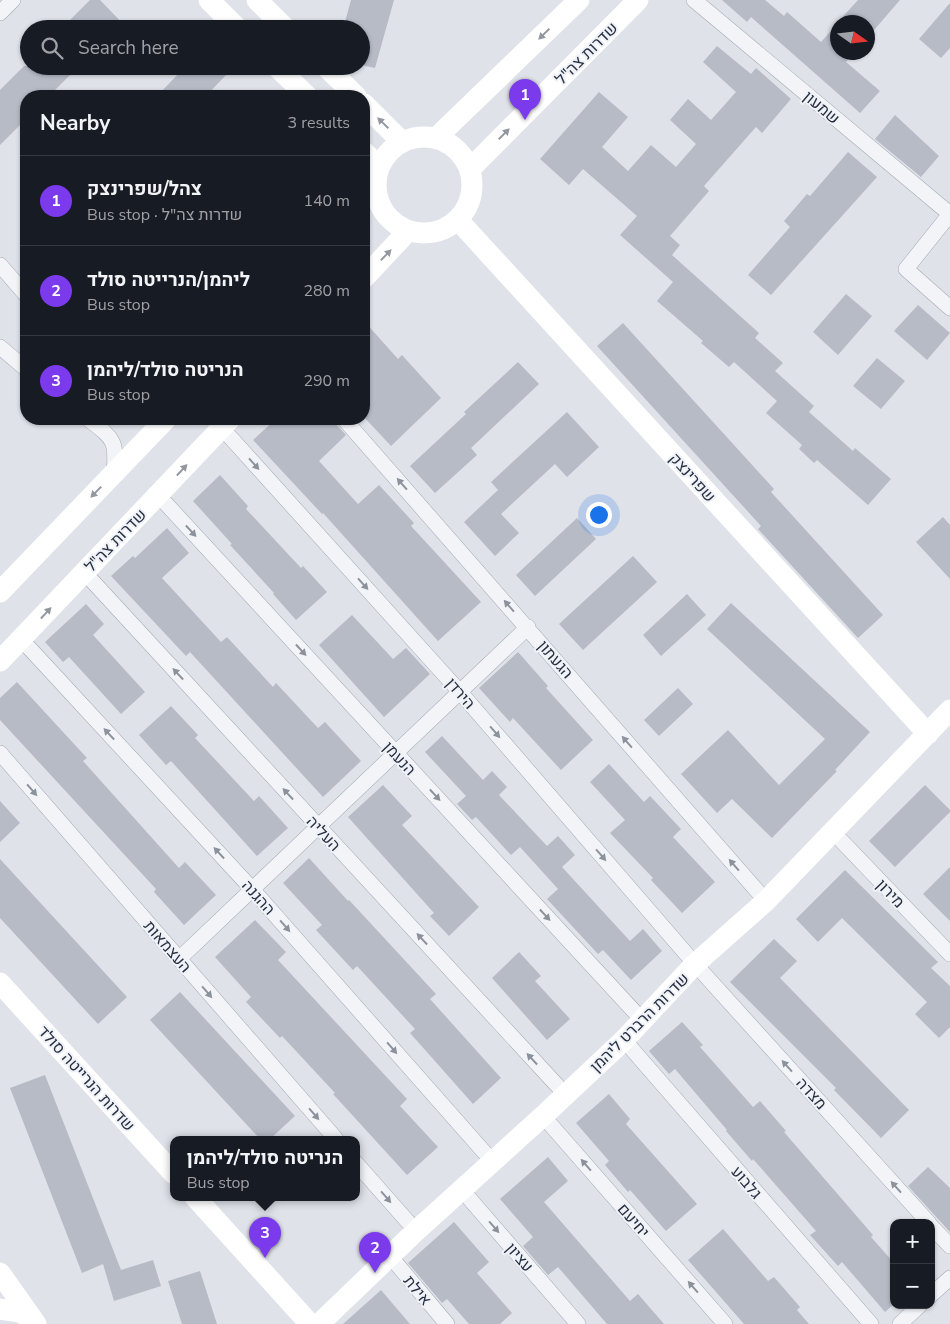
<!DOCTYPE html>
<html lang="en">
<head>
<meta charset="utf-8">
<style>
	body { margin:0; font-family:"Nunito Sans",Heebo,sans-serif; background:#20242c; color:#f1f3f6 }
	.controls { position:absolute; right:15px; bottom:15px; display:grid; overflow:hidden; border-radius:10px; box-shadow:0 1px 4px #0004 }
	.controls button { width:45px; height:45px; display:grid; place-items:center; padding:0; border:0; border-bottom:1px solid #363941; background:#171b24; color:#f1f3f6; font:25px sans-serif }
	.compass { position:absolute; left:830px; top:15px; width:45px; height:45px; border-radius:50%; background:#171b24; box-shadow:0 1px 4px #0004; rotate:104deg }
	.you { position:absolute; left:598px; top:514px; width:18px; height:18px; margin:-12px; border:4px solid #fff; border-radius:50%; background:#1a73e8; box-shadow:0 0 0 8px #1a73e833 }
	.badge { display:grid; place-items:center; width:32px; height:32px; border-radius:50%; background:#7c3aed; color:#fff; font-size:16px; font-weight:700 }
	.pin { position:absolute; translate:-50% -41px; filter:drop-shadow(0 1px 2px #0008) }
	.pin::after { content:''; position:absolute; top:26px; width:18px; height:15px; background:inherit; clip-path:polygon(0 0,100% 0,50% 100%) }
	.popup { position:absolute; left:170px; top:1136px; width:190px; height:65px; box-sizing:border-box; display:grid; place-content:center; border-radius:10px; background:#171b24; filter:drop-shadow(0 1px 4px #0005); font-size:16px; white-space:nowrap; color:#9ea1a6 }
	.popup b { font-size:19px; color:#f1f3f6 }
	.popup::after { content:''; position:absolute; left:50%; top:100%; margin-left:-10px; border:10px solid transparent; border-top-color:#171b24 }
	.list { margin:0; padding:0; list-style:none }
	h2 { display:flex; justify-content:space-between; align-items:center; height:65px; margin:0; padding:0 20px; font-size:21px }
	h2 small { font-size:16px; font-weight:400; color:#9ea1a6 }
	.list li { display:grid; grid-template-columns:32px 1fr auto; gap:15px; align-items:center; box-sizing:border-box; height:90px; padding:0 20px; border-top:1px solid #363941 }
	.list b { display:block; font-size:19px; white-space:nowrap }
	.list p { margin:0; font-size:16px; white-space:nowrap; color:#9ea1a6 }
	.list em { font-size:16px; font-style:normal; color:#9ea1a6 }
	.icon { flex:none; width:28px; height:28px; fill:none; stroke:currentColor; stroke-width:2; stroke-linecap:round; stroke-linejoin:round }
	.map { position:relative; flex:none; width:950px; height:1324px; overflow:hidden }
	.search { position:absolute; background:#171b24; box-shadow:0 1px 4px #0004; left:20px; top:20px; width:350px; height:55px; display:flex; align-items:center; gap:12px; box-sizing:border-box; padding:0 18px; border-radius:28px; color:#9ea1a6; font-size:19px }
	.panel { position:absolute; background:#171b24; box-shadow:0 1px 4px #0004; left:20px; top:90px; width:350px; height:335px; border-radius:20px }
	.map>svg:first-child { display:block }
</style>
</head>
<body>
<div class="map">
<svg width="950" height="1324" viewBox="0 0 950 1324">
	<rect width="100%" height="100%" fill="#dfe2e9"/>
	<!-- building -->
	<path fill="#b6bbc6" d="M90,0H100L128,29H61Z
		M351,0H394L375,68L361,65V29H343Z
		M722,0H765L784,16L787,12L821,42L838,23V52H854L846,62L880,91L860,113L751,17L747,22Z
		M858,0H900L868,37V22H838Z
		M950,3V48L941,58L919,39Z
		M717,46L751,74L756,68L791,99L762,133L756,127L704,186L709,191L670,236L680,245L672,255L759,333L755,338L783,363L775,371L814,406L809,412L853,451L855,448L891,479L868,505L817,460L814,463L799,449L802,445L766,413L777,401L734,362L729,367L701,343L703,341L657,301L673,282L620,235L637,216L583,169L569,185L540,159L599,92L628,117L602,147L628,171L651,145L676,167L696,144L670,120L688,99L711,120L736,92L703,62Z
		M24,66H79L49,96H26V119L0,145V90Z
		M186,66H218L226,75L206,96H157Z
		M895,115L939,156L921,177L875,139Z
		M848,152L877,177L771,295L748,275L790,227L784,221L807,194L810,196Z
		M846,294L872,316L838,355L813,332Z
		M918,305L950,333L927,360L894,331Z
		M364,321L398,359L402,355L441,398L391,446L364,417Z
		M623,323L774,489L771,492L883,615L858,638L758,529L761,526L597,346Z
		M877,358L905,381L881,409L853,386Z
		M518,362L539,384L471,448L477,455L435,493L410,466L466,414L464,412Z
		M567,412L599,447L567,477L555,464L501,514L519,533L495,556L464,522L498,490L491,482Z
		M276,419H331L346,435L319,461L358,504L379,485L414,523L411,526L481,602L438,641L323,513L322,514L253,440Z
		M220,475L248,506L246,509L301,568L303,566L327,592L296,620L273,594L274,593L230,545L232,544L193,501Z
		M943,517L950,525V579L916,542Z
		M577,518L596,539L535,596L516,575Z
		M167,528L189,553L162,578L221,642L227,637L273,687L276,683L318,728L325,722L361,761L323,797L190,652L186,656L111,576L133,556L135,558Z
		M633,556L657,582L583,650L559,624Z
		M687,594L706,615L661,656L643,635Z
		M731,603L870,732L835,770L837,771L772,838L732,799L717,813L681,774L728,730L779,785L825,739L707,629Z
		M86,604L104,624L93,635L145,692L121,714L69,657L63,662L45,642Z
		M352,615L393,659L406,648L430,674L384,717L319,645Z
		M518,652L548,686L546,688L593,740L561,770L513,718L510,722L479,688Z
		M17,682L87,758L83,761L179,868L185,862L216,895L184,925L154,892L156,889L0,720V698Z
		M678,688L693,704L659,736L644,720Z
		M171,706L198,735L195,738L254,801L259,796L288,828L257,856L171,761L166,765L139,735Z
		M442,736L483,780L492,771L507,787L499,795L547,846L558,836L575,855L562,867L630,941L643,929L662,951L631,980L603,950L598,954L547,899L558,889L520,847L511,855L476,817L472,820L457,804L466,796L425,752Z
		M609,764L644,802L650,796L681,829L673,837L715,882L682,913L651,880L653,878L610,833L625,820L590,782Z
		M383,785L412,816L402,825L479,907L449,936L430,916L434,913L348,817Z
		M925,785L950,810V812L895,867L869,841Z
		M0,801L20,823L0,842Z
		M309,858L348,901L349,900L436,994L430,999L501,1078L473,1104L410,1033L415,1029L357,966L353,970L316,930L322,925L283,883Z
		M0,859L127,997L98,1024L0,918Z
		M950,867V921L923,894Z
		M845,870L938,962L931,968L950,986V1027L939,1038L915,1014L927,1002L842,918L818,942L796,919Z
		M255,920L286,952L278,960L407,1099L400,1106L438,1147L407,1175L333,1094L335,1093L282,1036L280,1038L246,1002L251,997L215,957Z
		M774,939L797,961L780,978L909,1110L881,1138L834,1090L836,1088L730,982Z
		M519,952L541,976L535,981L570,1019L547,1040L492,978Z
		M180,992L295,1116L270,1139H260L150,1020Z
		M682,1022L703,1045L700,1047L753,1107L760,1101L786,1131L784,1132L873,1235L871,1237L894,1263V1304L885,1312L842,1262L838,1266L810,1235L816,1231L753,1159L752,1161L726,1131L727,1130L675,1069L669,1074L649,1051Z
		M45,1075L121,1270L153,1260L161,1286L114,1301L103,1264L82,1273L10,1088Z
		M609,1094L630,1119L626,1124L697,1204L666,1231L630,1190L628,1192L605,1165L609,1161L576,1123Z
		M548,1157L568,1181L544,1202L630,1301L638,1294L664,1324H607L558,1267L548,1275L523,1246L533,1237L500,1199Z
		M928,1167L950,1188V1232L908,1186Z
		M454,1222L489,1262L477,1273L512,1313L500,1324H469L447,1299L442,1303L408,1263Z
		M723,1229L768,1281L774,1277L800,1307L797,1310L809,1324H744L688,1260Z
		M200,1271L217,1324H182L168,1281Z
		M381,1290L410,1324H343Z"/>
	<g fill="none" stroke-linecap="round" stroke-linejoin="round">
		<!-- street casing -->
		<g stroke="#a4a9b3" stroke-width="16">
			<path id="street" d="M694,0L950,214
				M0,13L13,0
				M950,214L906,269L950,308
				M0,265L26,295
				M0,347L26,369
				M88,419C114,439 117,440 114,474
				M344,419L766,901
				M222,428L460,692L695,964L929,1223
				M158,495L643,1021
				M84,572L565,1094
				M21,639L252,889L492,1161
				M0,753L336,1139
				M833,832L950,954
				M179,959L528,627
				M624,1040L871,1324
				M543,1116L725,1324
				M356,1163L416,1231
				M462,1190L578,1324
				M931,1226L950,1246
				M390,1256L447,1324
				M931,1295L950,1278
				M900,1324L920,1305"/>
		</g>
		<!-- street -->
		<use href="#street" stroke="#f2f4f7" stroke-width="15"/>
		<!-- secondary -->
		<path stroke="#fff" stroke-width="21" d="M209,0L238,29
			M257,0L286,29
			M276,66L307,96
			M325,66L356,96
			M364,104L402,142
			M376 185a48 48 0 1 1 96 0a48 48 0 1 1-96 0Z
			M436,138L579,0
			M364,152L379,167
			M470,169L638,0
			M458,220L928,734
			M364,278L408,231
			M0,592L166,419
			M0,661L230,419
			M0,983L174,1174
			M195,1197L310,1324
			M0,1273L36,1324
			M0,1309L19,1312L32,1318
			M319,1324L416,1231L543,1116L624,1040L695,964L766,901L950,710"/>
	</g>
	<!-- one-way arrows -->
	<defs><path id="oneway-solid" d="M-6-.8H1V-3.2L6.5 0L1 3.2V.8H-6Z" transform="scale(1.25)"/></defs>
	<g fill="#9397a0">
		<use href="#oneway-solid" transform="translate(544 34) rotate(136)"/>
		<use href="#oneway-solid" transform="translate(383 123) rotate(-136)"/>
		<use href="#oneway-solid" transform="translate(504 134) rotate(-45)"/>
		<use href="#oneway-solid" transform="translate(386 255) rotate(-46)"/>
		<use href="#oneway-solid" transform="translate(182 470) rotate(-47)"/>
		<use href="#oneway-solid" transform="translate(96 492) rotate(134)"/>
		<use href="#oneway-solid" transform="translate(46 613) rotate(-47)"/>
	</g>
	<g fill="#8c929c">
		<use href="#oneway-solid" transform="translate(254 464) rotate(48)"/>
		<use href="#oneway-solid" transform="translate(402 484) rotate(-131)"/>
		<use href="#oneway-solid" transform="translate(191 531) rotate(47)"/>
		<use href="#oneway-solid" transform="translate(363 584) rotate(48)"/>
		<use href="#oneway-solid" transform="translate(509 606) rotate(-131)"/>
		<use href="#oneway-solid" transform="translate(301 650) rotate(47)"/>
		<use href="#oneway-solid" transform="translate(178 674) rotate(-133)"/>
		<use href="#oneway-solid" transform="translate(495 732) rotate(49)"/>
		<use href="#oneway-solid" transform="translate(109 734) rotate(-133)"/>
		<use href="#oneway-solid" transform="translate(627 742) rotate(-131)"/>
		<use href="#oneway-solid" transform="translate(32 790) rotate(49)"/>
		<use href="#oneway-solid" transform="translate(288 794) rotate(-133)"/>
		<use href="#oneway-solid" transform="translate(435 795) rotate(47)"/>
		<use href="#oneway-solid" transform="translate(219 853) rotate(-133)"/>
		<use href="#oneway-solid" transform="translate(601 855) rotate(49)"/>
		<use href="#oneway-solid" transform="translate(734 865) rotate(-131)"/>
		<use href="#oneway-solid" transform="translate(545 915) rotate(47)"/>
		<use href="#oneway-solid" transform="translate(285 926) rotate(49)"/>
		<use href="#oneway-solid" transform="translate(422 939) rotate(-133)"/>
		<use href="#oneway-solid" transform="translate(207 992) rotate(49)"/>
		<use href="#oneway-solid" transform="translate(392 1048) rotate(49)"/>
		<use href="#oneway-solid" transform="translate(532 1059) rotate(-133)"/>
		<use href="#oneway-solid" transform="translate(787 1066) rotate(-132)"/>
		<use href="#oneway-solid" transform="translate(314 1114) rotate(49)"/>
		<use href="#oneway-solid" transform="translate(586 1165) rotate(-131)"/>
		<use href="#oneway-solid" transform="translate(896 1187) rotate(-132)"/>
		<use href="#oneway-solid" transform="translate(386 1197) rotate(49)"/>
		<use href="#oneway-solid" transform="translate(494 1227) rotate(49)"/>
		<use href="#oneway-solid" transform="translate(693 1287) rotate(-131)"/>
	</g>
	<g text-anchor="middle" stroke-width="4" stroke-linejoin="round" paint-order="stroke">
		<!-- street labels -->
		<g font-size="16" fill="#272f41" stroke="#eff2f7">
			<text transform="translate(586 53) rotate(-45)" y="6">שדרות צה"ל</text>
			<text transform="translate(822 107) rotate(40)" y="6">שמעון</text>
			<text transform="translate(693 477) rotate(48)" y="6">שפרינצק</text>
			<text transform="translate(115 540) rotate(-46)" y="6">שדרות צה"ל</text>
			<text transform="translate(556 659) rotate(49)" y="6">הגעתון</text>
			<text transform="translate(461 693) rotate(49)" y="6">הירדן</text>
			<text transform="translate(400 758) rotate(47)" y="6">הנעמן</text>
			<text transform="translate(324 833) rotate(47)" y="6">העליה</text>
			<text transform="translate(891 893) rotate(46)" y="6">מירון</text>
			<text transform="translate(259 897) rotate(48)" y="6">ההגנה</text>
			<text transform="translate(168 946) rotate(49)" y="6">העצמאות</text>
			<text transform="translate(639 1022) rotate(-45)" y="6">שדרות הרברט ליהמן</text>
			<text transform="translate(87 1078) rotate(48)" y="6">שדרות הנרייטה סולד</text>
			<text transform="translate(812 1093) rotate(48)" y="6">מצדה</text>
			<text transform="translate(747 1182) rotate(49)" y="6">גלבוע</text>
			<text transform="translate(634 1220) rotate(49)" y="6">יחיעם</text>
			<text transform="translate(520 1257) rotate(49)" y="6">עציון</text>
			<text transform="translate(418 1290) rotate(50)" y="6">אילת</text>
		</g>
	</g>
</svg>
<div class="controls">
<button>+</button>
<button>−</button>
</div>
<svg class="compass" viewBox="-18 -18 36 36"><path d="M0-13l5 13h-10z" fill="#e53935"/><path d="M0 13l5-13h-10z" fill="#9ea1a6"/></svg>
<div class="you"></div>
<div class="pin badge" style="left:525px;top:120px">1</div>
<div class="pin badge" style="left:375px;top:1273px">2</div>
<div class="pin badge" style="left:265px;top:1258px">3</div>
<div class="popup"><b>הנריטה סולד/ליהמן</b>Bus stop</div>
<div class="search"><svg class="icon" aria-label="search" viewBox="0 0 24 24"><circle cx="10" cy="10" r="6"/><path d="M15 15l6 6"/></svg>Search here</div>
<section class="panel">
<h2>Nearby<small>3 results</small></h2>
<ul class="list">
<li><span class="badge">1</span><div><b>צהל/שפרינצק</b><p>Bus stop · שדרות צה&quot;ל</p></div><em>140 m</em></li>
<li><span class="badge">2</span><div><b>ליהמן/הנרייטה סולד</b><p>Bus stop</p></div><em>280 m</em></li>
<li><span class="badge">3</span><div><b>הנריטה סולד/ליהמן</b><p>Bus stop</p></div><em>290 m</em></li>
</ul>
</section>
</div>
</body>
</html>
